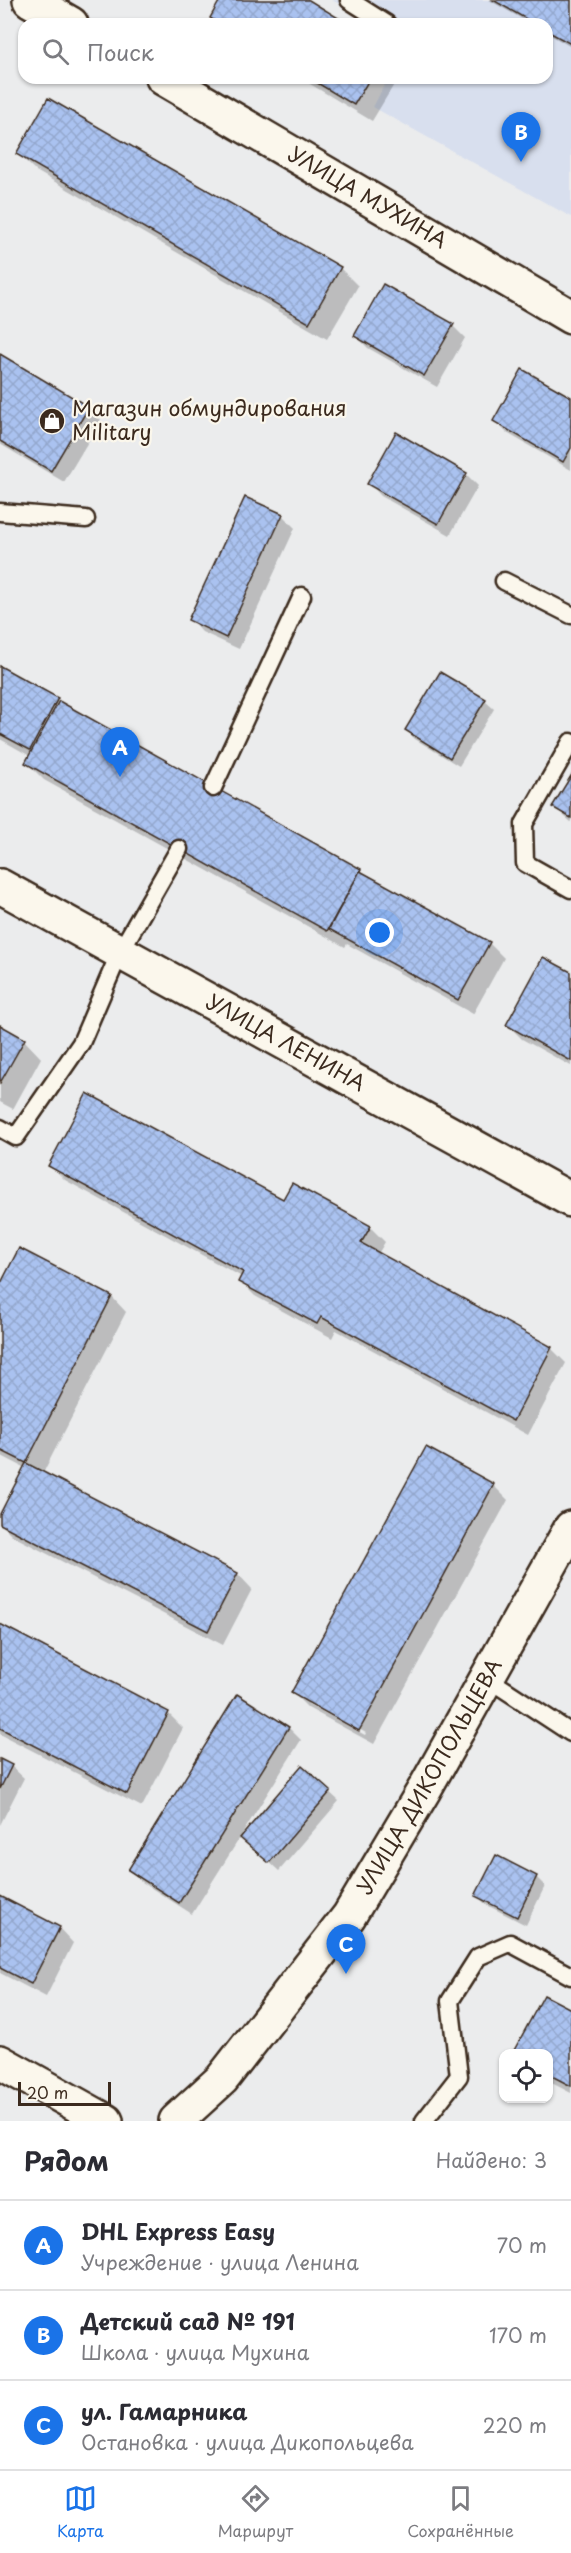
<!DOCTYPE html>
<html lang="ru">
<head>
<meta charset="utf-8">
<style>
	body { margin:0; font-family:"Playpen Sans",sans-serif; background:#f2f2f3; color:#2b2b33 }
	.controls { position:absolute; right:18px; bottom:18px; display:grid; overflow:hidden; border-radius:12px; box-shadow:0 2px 4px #0004 }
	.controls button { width:54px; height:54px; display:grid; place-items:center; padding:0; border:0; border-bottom:2px solid #e1e1e2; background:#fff; color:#2b2b33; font:30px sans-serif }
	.scale { position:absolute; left:18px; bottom:15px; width:93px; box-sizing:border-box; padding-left:6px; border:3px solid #3b2a1e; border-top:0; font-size:16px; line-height:21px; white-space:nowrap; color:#3b2a1e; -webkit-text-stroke:4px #fbf7ec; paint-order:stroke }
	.you { position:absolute; left:380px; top:933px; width:21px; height:21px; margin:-15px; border:4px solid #fff; border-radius:50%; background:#1a73e8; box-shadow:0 0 0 9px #1a73e833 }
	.badge { display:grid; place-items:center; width:39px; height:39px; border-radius:50%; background:#1a73e8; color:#fff; font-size:20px; font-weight:700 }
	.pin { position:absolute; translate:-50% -50px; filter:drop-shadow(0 2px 3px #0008) }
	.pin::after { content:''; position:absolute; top:32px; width:21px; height:18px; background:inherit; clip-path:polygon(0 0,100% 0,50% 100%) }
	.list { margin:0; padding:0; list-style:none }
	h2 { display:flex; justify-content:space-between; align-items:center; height:78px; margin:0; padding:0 24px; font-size:26px }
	h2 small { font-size:20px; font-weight:400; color:#7c7c81 }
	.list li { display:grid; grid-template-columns:39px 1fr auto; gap:18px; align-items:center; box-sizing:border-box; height:90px; padding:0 24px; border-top:2px solid #e1e1e2 }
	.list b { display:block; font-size:22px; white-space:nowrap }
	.list p { margin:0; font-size:20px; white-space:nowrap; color:#7c7c81 }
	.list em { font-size:20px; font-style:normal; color:#7c7c81 }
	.icon { flex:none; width:33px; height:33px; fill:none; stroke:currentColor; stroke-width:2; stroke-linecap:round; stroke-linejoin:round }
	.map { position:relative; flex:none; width:571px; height:2121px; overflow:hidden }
	.search { position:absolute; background:#fff; box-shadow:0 2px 4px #0004; left:18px; right:18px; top:18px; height:66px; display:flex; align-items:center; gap:15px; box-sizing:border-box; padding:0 21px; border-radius:18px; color:#7c7c81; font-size:22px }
	.sheet { height:348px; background:#fff }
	nav { display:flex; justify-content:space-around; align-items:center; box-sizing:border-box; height:84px; border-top:2px solid #e1e1e2; background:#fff; font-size:16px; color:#7c7c81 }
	nav a { display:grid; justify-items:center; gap:3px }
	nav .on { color:#1a73e8 }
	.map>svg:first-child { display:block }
</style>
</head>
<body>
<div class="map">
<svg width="571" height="2121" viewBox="0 0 571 2121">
	<defs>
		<pattern id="building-cross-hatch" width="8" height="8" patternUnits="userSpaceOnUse" patternTransform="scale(1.5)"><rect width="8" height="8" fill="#aac2f0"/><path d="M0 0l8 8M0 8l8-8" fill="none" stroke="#93a7cd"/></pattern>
	</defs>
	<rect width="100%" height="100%" fill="#ebeced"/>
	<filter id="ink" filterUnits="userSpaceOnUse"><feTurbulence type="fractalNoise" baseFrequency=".0167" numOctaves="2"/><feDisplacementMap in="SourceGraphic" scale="12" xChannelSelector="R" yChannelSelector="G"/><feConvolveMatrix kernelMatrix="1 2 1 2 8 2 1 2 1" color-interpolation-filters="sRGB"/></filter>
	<g filter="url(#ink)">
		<!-- built -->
		<path fill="#d8dfee" d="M332,0H571V217L373,107L388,78H547V24H375Z"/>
		<!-- shadow -->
		<path fill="#0003" fill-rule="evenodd" d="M489,0H571V47L547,33V24H531Z
			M300,78H398L372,121Z
			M18,154L340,268L358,286L327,339L36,171Z
			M453,326L465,338L437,387L368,348L355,335Z
			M0,355L88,408L101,420L64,482L0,444Z
			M571,399V470L507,433L495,421Z
			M466,474L478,486L450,535L381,496L369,483Z
			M246,499L283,516L295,528L239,649L202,632L190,619Z
			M0,668L489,943L504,958L473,1014L347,944L345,947L44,780L27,763L30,756L0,739Z
			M485,701L494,709L459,766L415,739L406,730Z
			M571,779V822L554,807Z
			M571,974V1066L522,1039L508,1025Z
			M0,1027L24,1040L41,1058L13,1109L0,1102Z
			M50,1165L283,1202L370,1227L385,1242L378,1254L552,1349L566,1363L528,1435L336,1330L332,1338L255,1296L240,1281L242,1277L65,1180Z
			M20,1250L112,1297L126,1312L43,1473L238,1574L252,1589L223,1645L13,1536L0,1523V1518L25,1468L0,1455V1288Z
			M493,1485L508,1500L374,1744L308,1708L293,1693ZM308,1701L366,1733L365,1735L308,1704Z
			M0,1626L168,1713L183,1728L142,1807L0,1734Z
			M237,1696L289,1728L301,1740L242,1834L243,1836L302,1767L339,1801L279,1871L241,1836L192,1914L142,1882L129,1870Z
			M0,1760L11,1766L24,1778L0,1825Z
			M496,1857L537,1878L545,1886L526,1925L485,1904L477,1895Z
			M0,1898L59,1928L73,1943L46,1997L0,1973Z
			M571,2011V2093L548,2081V2054Z"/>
		<!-- building -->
		<path fill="url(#building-cross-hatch)" stroke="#3b2a1e" stroke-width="1.5" d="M220,0H309L348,24H220L210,18Z
			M493,0H571V44L547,31V24H535Z
			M309,78H370L354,105Z
			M48,98L341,267L309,323L16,154Z
			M383,284L454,324L424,376L354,336Z
			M0,354L89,407L51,471L0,441Z
			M522,369L571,397V448L563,462L493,421Z
			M396,432L467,473L438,524L367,484Z
			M245,497L283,514L226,638L188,620Z
			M0,666L58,698L30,750L0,734Z
			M440,672L486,699L450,758L405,730Z
			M59,701L361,869L327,931L25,763Z
			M571,776V818L552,807Z
			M360,871L490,942L458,1000L329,929Z
			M543,957L571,972V1061L506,1025Z
			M0,1025L25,1039L0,1083Z
			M87,1093L283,1199L292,1183L371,1226L361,1243L552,1347L513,1421L321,1317L317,1324L238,1282L243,1272L48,1166Z
			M19,1248L112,1296L26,1463L0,1450V1285Z
			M426,1447L494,1484L359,1731L291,1693Z
			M26,1463L238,1573L208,1631L0,1524V1514Z
			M0,1624L169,1712L127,1794L0,1728Z
			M237,1694L289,1727L179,1903L128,1870Z
			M0,1759L12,1765L0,1789Z
			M302,1765L331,1791L269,1863L240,1838Z
			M496,1855L537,1876L517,1917L475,1896Z
			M0,1896L60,1927L31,1984L0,1968Z
			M544,1995L571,2009V2086L548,2074V2054H512Z"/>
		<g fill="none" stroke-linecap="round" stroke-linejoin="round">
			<!-- lane casing -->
			<g stroke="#3b2a1e" stroke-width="21">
				<path id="lane" d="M349,0L387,24
					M0,512L86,519
					M504,581L571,615
					M571,742L524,824L525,863L571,889
					M213,788L302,596
					M0,1128L16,1137L81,1043L120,952L179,849
					M487,1678L571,1733
					M424,2121L459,2076L450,2001L478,1957L510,1943L571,1976"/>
			</g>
			<!-- street casing -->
			<g stroke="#3b2a1e" stroke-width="38">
				<g id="street">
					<path d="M30,0L71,24"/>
					<path id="s1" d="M163,78L571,317"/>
				</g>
			</g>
			<!-- secondary casing -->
			<g stroke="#3b2a1e" stroke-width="38">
				<g id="secondary">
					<path id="s2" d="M0,886L571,1200"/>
					<path d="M0,2062L106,2121"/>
					<path id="s3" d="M176,2121L222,2079L349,1916L424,1790L571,1528"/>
				</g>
			</g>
			<!-- lane -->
			<use href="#lane" stroke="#fbf7ec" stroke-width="16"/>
			<!-- street -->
			<use href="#street" stroke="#fbf7ec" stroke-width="33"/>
			<!-- secondary -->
			<use href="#secondary" stroke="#fbf7ec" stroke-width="33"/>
		</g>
	</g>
	<!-- icons -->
	<defs>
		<g id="shop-disc" transform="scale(1.35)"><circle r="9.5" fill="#3b2a1e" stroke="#fbf7ec"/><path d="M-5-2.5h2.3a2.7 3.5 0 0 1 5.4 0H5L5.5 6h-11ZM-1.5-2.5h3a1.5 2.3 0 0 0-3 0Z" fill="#fff"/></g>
	</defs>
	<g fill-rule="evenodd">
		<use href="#shop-disc" x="52" y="421"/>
	</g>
	<g text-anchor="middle" stroke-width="4.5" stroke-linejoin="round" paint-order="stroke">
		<!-- street labels -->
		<g font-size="21" fill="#3b2a1e" stroke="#fbf7ec">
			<text dy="7" stroke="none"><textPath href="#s1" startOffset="237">УЛИЦА МУХИНА</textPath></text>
			<text dy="7" stroke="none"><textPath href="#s2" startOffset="326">УЛИЦА ЛЕНИНА</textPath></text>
			<text dy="7" stroke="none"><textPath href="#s3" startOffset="430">УЛИЦА ДИКОПОЛЬЦЕВА</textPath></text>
		</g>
		<!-- poi labels -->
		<g font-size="21" fill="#3b2a1e" stroke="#fbf7ec" text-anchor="start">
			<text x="72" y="416">Магазин обмундирования<tspan x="72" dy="24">Military</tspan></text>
		</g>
	</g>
</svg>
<div class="controls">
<button><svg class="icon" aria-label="locate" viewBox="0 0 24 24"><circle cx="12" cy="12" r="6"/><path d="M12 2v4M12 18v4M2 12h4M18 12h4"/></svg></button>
</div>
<div class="scale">20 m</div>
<div class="you"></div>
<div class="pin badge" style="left:120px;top:777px">A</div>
<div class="pin badge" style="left:521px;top:162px">B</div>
<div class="pin badge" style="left:346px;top:1974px">C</div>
<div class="search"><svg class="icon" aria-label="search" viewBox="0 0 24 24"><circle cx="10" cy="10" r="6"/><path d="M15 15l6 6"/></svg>Поиск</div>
</div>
<section class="sheet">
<h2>Рядом<small>Найдено: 3</small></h2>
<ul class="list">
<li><span class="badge">A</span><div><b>DHL Express Easy</b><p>Учреждение · улица Ленина</p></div><em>70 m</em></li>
<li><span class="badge">B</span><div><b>Детский сад № 191</b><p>Школа · улица Мухина</p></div><em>170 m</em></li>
<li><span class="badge">C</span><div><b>ул. Гамарника</b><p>Остановка · улица Дикопольцева</p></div><em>220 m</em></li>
</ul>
</section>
<nav>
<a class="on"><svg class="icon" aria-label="map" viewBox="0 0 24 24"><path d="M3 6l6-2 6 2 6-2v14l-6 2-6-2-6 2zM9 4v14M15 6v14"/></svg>Карта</a>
<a><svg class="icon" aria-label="directions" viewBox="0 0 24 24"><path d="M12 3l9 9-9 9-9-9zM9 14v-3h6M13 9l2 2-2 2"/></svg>Маршрут</a>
<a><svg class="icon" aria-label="saved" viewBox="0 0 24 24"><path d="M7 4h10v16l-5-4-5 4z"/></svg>Сохранённые</a>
</nav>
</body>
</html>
